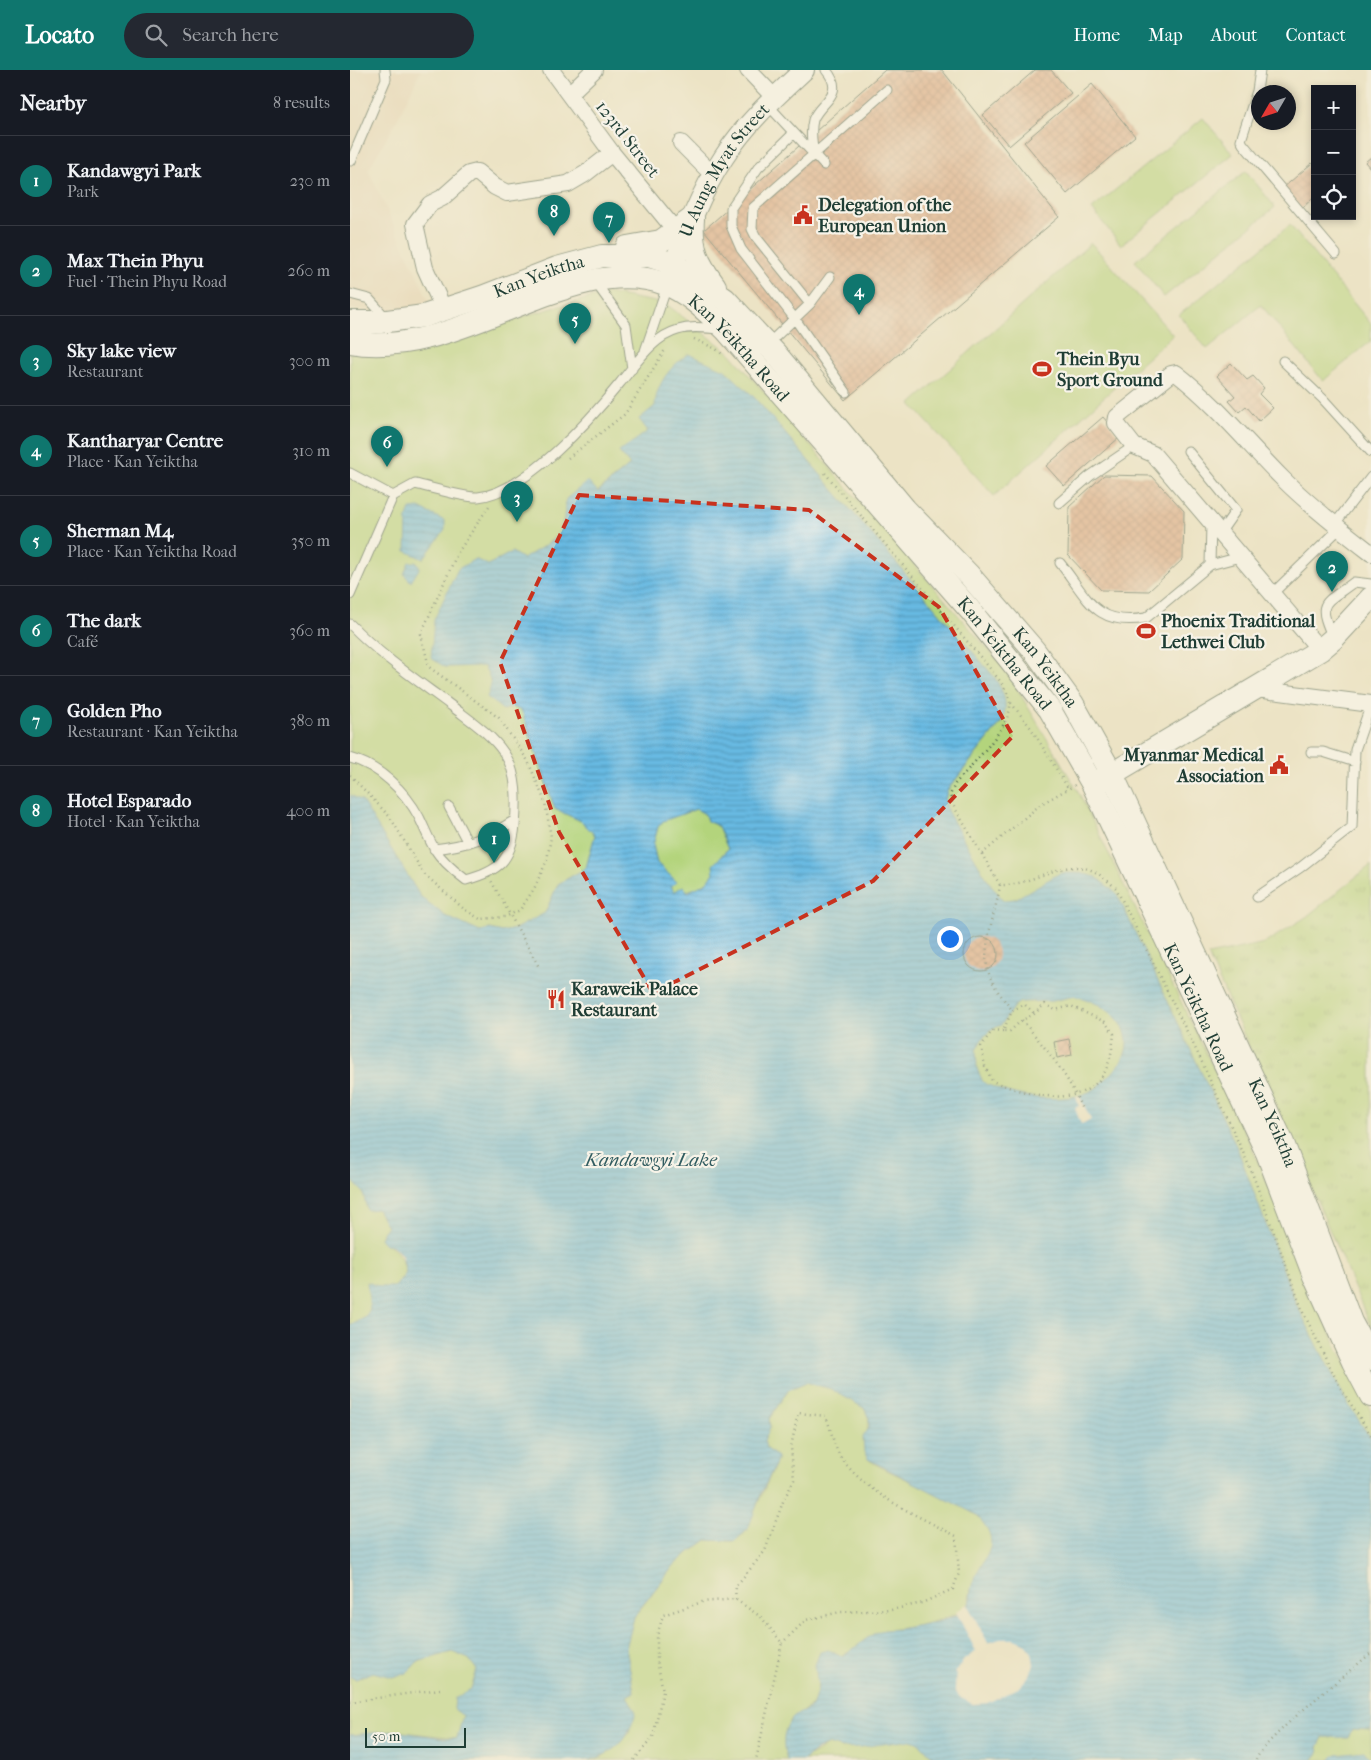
<!DOCTYPE html>
<html lang="en">
<head>
<meta charset="utf-8">
<style>
	body { margin:0; font-family:"IM FELL French Canon",serif; background:#242831; color:#f1f3f6 }
	.controls { position:absolute; right:15px; top:15px; display:grid; overflow:hidden; border-radius:0px; box-shadow:0 2px 8px #0003 }
	.controls button { width:45px; height:45px; display:grid; place-items:center; padding:0; border:0; border-bottom:1px solid #363941; background:#171b24; color:#f1f3f6; font:25px sans-serif }
	.compass { position:absolute; left:901px; top:15px; width:45px; height:45px; border-radius:50%; background:#171b24; box-shadow:0 2px 8px #0003; rotate:231deg }
	.scale { position:absolute; left:15px; bottom:12px; width:101px; box-sizing:border-box; padding-left:5px; border:2px solid #1f3d34; border-top:0; font-size:14px; line-height:18px; white-space:nowrap; color:#1f3d34; -webkit-text-stroke:4px #f7f3e8; paint-order:stroke }
	.you { position:absolute; left:599px; top:868px; width:18px; height:18px; margin:-12px; border:4px solid #fff; border-radius:50%; background:#1a73e8; box-shadow:0 0 0 8px #1a73e833 }
	.badge { display:grid; place-items:center; width:32px; height:32px; border-radius:50%; background:#0f766e; color:#fff; font-size:16px; font-weight:700 }
	.pin { position:absolute; translate:-50% -41px; filter:drop-shadow(0 1px 2px #0008) }
	.pin::after { content:''; position:absolute; top:26px; width:18px; height:15px; background:inherit; clip-path:polygon(0 0,100% 0,50% 100%) }
	.list { margin:0; padding:0; list-style:none }
	h2 { display:flex; justify-content:space-between; align-items:center; height:65px; margin:0; padding:0 20px; font-size:21px }
	h2 small { font-size:16px; font-weight:400; color:#9ea1a6 }
	.list li { display:grid; grid-template-columns:32px 1fr auto; gap:15px; align-items:center; box-sizing:border-box; height:90px; padding:0 20px; border-top:1px solid #363941 }
	.list b { display:block; font-size:19px; white-space:nowrap }
	.list p { margin:0; font-size:16px; white-space:nowrap; color:#9ea1a6 }
	.list em { font-size:16px; font-style:normal; color:#9ea1a6 }
	.icon { flex:none; width:28px; height:28px; fill:none; stroke:currentColor; stroke-width:2; stroke-linecap:round; stroke-linejoin:round }
	.map { position:relative; flex:none; width:1021px; height:1690px; overflow:hidden }
	header { display:flex; align-items:center; gap:30px; box-sizing:border-box; height:70px; padding:0 25px; background:#0f766e; color:#fff }
	header strong { font-size:24px }
	nav { display:flex; gap:28px; margin-inline-start:auto; font-size:18px }
	.search { width:350px; height:45px; background:#242831; display:flex; align-items:center; gap:12px; box-sizing:border-box; padding:0 18px; border-radius:28px; color:#9ea1a6; font-size:19px }
	main { display:flex }
	aside { flex:1; background:#171b24 }
	.map>svg:first-child { display:block }
</style>
</head>
<body>
<header>
<strong>Locato</strong>
<div class="search"><svg class="icon" aria-label="search" viewBox="0 0 24 24"><circle cx="10" cy="10" r="6"/><path d="M15 15l6 6"/></svg>Search here</div>
<nav><a>Home</a><a>Map</a><a>About</a><a>Contact</a></nav>
</header>
<main>
<aside>
<h2>Nearby<small>8 results</small></h2>
<ul class="list">
<li><span class="badge">1</span><div><b>Kandawgyi Park</b><p>Park</p></div><em>230 m</em></li>
<li><span class="badge">2</span><div><b>Max Thein Phyu</b><p>Fuel · Thein Phyu Road</p></div><em>260 m</em></li>
<li><span class="badge">3</span><div><b>Sky lake view</b><p>Restaurant</p></div><em>300 m</em></li>
<li><span class="badge">4</span><div><b>Kantharyar Centre</b><p>Place · Kan Yeiktha</p></div><em>310 m</em></li>
<li><span class="badge">5</span><div><b>Sherman M4</b><p>Place · Kan Yeiktha Road</p></div><em>350 m</em></li>
<li><span class="badge">6</span><div><b>The dark</b><p>Café</p></div><em>360 m</em></li>
<li><span class="badge">7</span><div><b>Golden Pho</b><p>Restaurant · Kan Yeiktha</p></div><em>380 m</em></li>
<li><span class="badge">8</span><div><b>Hotel Esparado</b><p>Hotel · Kan Yeiktha</p></div><em>400 m</em></li>
</ul>
</aside>
<div class="map">
<svg width="1021" height="1690" viewBox="0 0 1021 1690">
	<defs>
		<pattern id="grass-tufts" width="24" height="20" patternUnits="userSpaceOnUse" patternTransform="scale(1.25)"><rect width="24" height="20" fill="#b3d47b"/><path d="M3 7l-1-3M5 7V3M7 7l1-3M15 17l-1-3M17 17v-4M19 17l1-3" fill="none" stroke="#91ad66"/></pattern>
		<pattern id="water-rules" width="6" height="5" patternUnits="userSpaceOnUse" patternTransform="scale(1.25)"><rect width="6" height="5" fill="#67b9e2"/><path d="M0 2.5h6" fill="none" stroke="#5498b8"/></pattern>
		<pattern id="building-cross-hatch" width="8" height="8" patternUnits="userSpaceOnUse" patternTransform="scale(1.25)"><rect width="8" height="8" fill="#db9e7a"/><path d="M0 0l8 8M0 8l8-8" fill="none" stroke="#b18265"/></pattern>
	</defs>
	<rect width="100%" height="100%" fill="#f7f3e8"/>
	<filter id="ink" filterUnits="userSpaceOnUse"><feTurbulence type="fractalNoise" baseFrequency=".02" numOctaves="2"/><feDisplacementMap in="SourceGraphic" scale="10" xChannelSelector="R" yChannelSelector="G"/><feConvolveMatrix kernelMatrix="1 2 1 2 8 2 1 2 1" color-interpolation-filters="sRGB"/></filter>
	<filter id="wash" filterUnits="userSpaceOnUse"><feTurbulence type="fractalNoise" baseFrequency=".0096" numOctaves="4" result="noise"/><feDisplacementMap in="SourceGraphic" scale="20" xChannelSelector="R" yChannelSelector="G"/><feGaussianBlur stdDeviation="1.12" result="paint"/><feColorMatrix in="noise" values="0 0 0 0 0 0 0 0 0 0 0 0 0 0 0 0 0 1.4 0 .05"/><feComposite in="paint" operator="in"/></filter>
	<g filter="url(#wash)">
		<rect width="100%" height="100%" fill="#ece3c5"/>
		<!-- built -->
		<path fill="#e7d5b7" d="M0,0H71L47,50L18,100L81,235L50,241L0,239Z"/>
		<!-- grass -->
		<path fill="url(#grass-tufts)" stroke="#698858" d="M1021,795V1257L941,1070L858,885L915,873L956,847Z"/>
		<!-- park -->
		<path fill="#b3d47b" stroke="#698858" d="M853,48L883,84L771,175L742,139Z
			M896,101L925,137L814,227L785,191Z
			M940,155L1021,254V271L973,311L911,235L857,279L829,245Z
			M741,173L823,265L644,426L561,334Z
			M257,223L316,234L380,283L656,600L729,723L900,1073L986,1275L1021,1341V1369L996,1331L946,1234L887,1078L767,824L672,826L658,831L652,830L638,811L597,741L595,730L597,721L653,650L645,608L403,326L375,300L330,290L323,298L305,336L290,349L298,360L280,395L247,422L216,429C214,469 205,469 173,489L162,482L138,495L95,597L134,596L141,608L143,630L153,640L163,637L172,641L205,739L231,751L245,765L236,798L208,814L195,843L165,859L152,862L140,859L130,862L95,846L70,826L12,731L0,725V283L128,259Z
			M346,739L355,744L357,751L368,756L378,779C366,789 370,790 365,802C357,818 339,821 324,822L321,816L326,812L307,793L303,775L308,757L313,751Z
			M724,926C766,935 799,969 759,1006C754,1010 750,1016 745,1019C716,1037 660,1027 633,1013L627,999L626,980L632,969L641,959L651,955L664,936L670,932L703,931Z
			M0,1108L13,1122L17,1139H27L37,1156L30,1168C46,1178 52,1186 56,1203L45,1217H31L16,1247L0,1256Z
			M456,1312L481,1319L514,1338L519,1348L517,1363L518,1389C545,1410 636,1433 642,1468C645,1486 627,1505 621,1521C619,1526 620,1531 619,1536C606,1548 565,1557 546,1559C541,1560 536,1559 531,1561C516,1565 501,1585 489,1586L483,1581L465,1599C471,1611 467,1623 463,1635L453,1641L438,1690H239L252,1687L280,1662L277,1626L284,1622L276,1578L284,1547L325,1494L337,1484L357,1470L381,1471L394,1464L427,1391V1387L416,1378L414,1371L420,1358L419,1349L438,1320Z
			M102,1582L119,1589L127,1600L107,1668L44,1661L0,1665V1607L6,1609L23,1602L42,1607L57,1603L67,1592Z
			M1002,1659L1021,1660V1690H963L969,1683L968,1677L973,1667L998,1668Z
			M561,1670C573,1672 577,1685 588,1690H454L478,1674L492,1678Z"/>
		<!-- water -->
		<path fill="url(#water-rules)" stroke="#437b8b" fill-rule="evenodd" d="M339,284L375,300L403,326L645,608C654,624 658,632 653,650L597,720L595,730L597,741L638,811L653,830L665,829L710,803H730L746,807L767,824L887,1078L946,1234L996,1331L1021,1369V1660L1002,1659L998,1668L973,1667L968,1677L969,1683L963,1690H588C577,1685 573,1672 561,1670L511,1677L492,1678L478,1674L467,1679L454,1690H437C432,1677 432,1658 443,1648C449,1642 458,1641 463,1635L468,1617L465,1595L470,1582L478,1580C483,1581 487,1586 492,1586C497,1586 519,1564 530,1561C536,1559 543,1560 549,1559C568,1555 595,1553 612,1542C623,1535 619,1525 622,1515C634,1484 656,1474 625,1444L518,1389L514,1382L513,1367L519,1358V1348L514,1338L481,1319L456,1312L438,1320L419,1349L420,1358L414,1371L416,1378L427,1387V1391L412,1421L398,1459L385,1471L357,1470L337,1484L325,1494L290,1538L284,1547L276,1578L284,1622L277,1626L286,1642C279,1667 266,1684 239,1690H0V1665L44,1661L93,1668H107L113,1646L104,1639L105,1628L121,1619L127,1600L119,1589L102,1582L67,1592L57,1603L42,1607L23,1602L6,1609L0,1607V1256L16,1247L20,1239L17,1212L31,1217H45L56,1203L52,1185L42,1175L34,1174L30,1168L37,1156L27,1139L17,1140L13,1122L0,1108V725L12,731L70,826L95,846L130,862L140,859L152,862L165,859L195,843L208,814L236,798L245,765L231,751L205,739L172,641L163,637L153,640L137,627C143,614 141,608 134,596L95,597L81,588L84,550L108,499L125,489L138,495L162,482L173,489C205,469 214,469 216,429L238,411L248,422L280,395L269,382L298,361L289,349L305,336C306,314 321,295 339,284ZM346,739L355,744L357,751L368,756L378,779L363,795L364,803L356,813L338,822L333,816L324,822L321,816L327,812L307,793L303,775L308,757L313,751ZM724,926C766,935 799,970 759,1006C754,1010 750,1016 745,1019C716,1036 660,1028 633,1012L627,999L626,980L632,969L641,959L651,955L664,936L670,932L703,931Z
			M69,438L95,451V460L73,489L56,481L57,447L60,439Z
			M59,492H66L70,497L61,512L54,504Z
			M1014,1681L1021,1690H980L986,1684Z"/>
		<!-- pier -->
		<path fill="#ece3c5" d="M729,1025L741,1050L731,1054L725,1038L729,1036L726,1026Z
			M617,1534L638,1573L650,1569H664L674,1573L682,1583L684,1595L678,1607L668,1618L637,1633L623,1634L611,1628L605,1621L606,1601L614,1590L626,1581L606,1542Z"/>
		<g id="blocks">
			<!-- building -->
			<path fill="url(#building-cross-hatch)" d="M535,0H592L709,147L495,330L354,160Z
				M685,0H701L721,23L659,76L633,45Z
				M742,14L785,66L717,124L674,72Z
				M1021,87V99L1015,92Z
				M962,93L965,96V126L951,139L933,118Z
				M881,293L897,310L903,306L914,318L909,324L923,338L909,351L896,336L889,342L879,331L885,326L867,306Z
				M753,347L770,367L714,416L696,396Z
				M754,405L802,406L834,441L833,489L799,521L751,520L718,485L719,437Z
				M614 884a17 17 0 1 1 34 0a17 17 0 1 1-34 0Z
				M719,969L722,985L707,988L704,972Z"/>
		</g>
	</g>
	<g filter="url(#ink)">
		<use href="#blocks" fill-opacity="0" stroke="#3e564a" stroke-width="1"/>
		<g fill="none" stroke-linecap="round" stroke-linejoin="round">
			<!-- service casing -->
			<g stroke="#3e564a" stroke-width="11">
				<path id="service" d="M910,0L907,21L891,70L893,74L986,184
					M417,34L474,95
					M444,63L408,98L381,138V156L391,179L445,249L496,322
					M464,85C462,74 460,62 463,50C469,32 497,25 476,0
					M1,91L36,9L35,0
					M246,213L276,255L282,299
					M0,224L19,229L37,249
					M460,234L406,167L402,159L403,138L537,20
					M418,274L460,234L480,207
					M295,281L317,216
					M933,291L973,329L1021,382
					M838,381L886,440L870,463
					M0,403L43,426
					M709,433L740,406L784,376
					M984,455L1021,407
					M710,493C738,528 745,557 796,548L860,495L890,487
					M860,495L861,453
					M922,524L989,459
					M0,525L43,426L65,414C79,417 115,428 128,427C176,422 241,349 270,313C286,294 302,267 328,260C341,256 355,258 369,259
					M0,554C32,587 67,610 103,637C121,651 141,664 154,683C168,703 167,733 165,756C161,791 149,801 116,810C104,801 92,791 84,778C78,768 74,757 69,747C55,721 28,695 0,688
					M983,568C966,530 974,535 1004,512L1021,514
					M961,682H973L1005,692
					M99,737L118,773
					M84,779C119,775 136,768 165,750
					M907,827L951,797L1002,757L1005,680L1021,634"/>
			</g>
			<!-- minor casing -->
			<g stroke="#3e564a" stroke-width="18">
				<path id="minor" d="M201,0L262,83L325,160
					M398,0L424,27
					M219,24L244,0
					M331,73L363,105
					M94,240L75,198L65,154L80,134L92,128L119,104L127,102L145,117L157,123L218,114L235,104L262,83
					M970,580L803,384L784,376L766,353L767,347L821,304L826,303C866,334 897,373 933,409C960,436 991,460 1021,483
					M906,619L1021,634"/>
			</g>
			<!-- tertiary casing -->
			<g stroke="#3e564a" stroke-width="22">
				<g id="tertiary">
					<path id="s1" d="M319,208C334,167 350,123 374,87C396,53 425,27 454,0"/>
				</g>
			</g>
			<!-- secondary casing -->
			<g stroke="#3e564a" stroke-width="24">
				<g id="secondary">
					<path d="M343,148C341,178 347,192 365,216"/>
					<path d="M277,177L311,171L343,148"/>
					<path id="s2" d="M0,252H30L74,246L132,227L207,198L252,186H299L324,194L375,229L426,284L555,439L619,505L684,580L723,634L762,704L933,1073L1001,1252L1021,1289"/>
					<path id="s3" d="M0,272C108,292 221,179 315,214C339,223 358,243 376,260L620,540L700,640L743,715L917,1083L964,1206L1003,1292L1021,1326"/>
					<path d="M750,711L970,580L983,569L1021,528"/>
				</g>
			</g>
			<!-- path -->
			<path stroke="#3e564a" stroke-width="2.5" stroke-dasharray="1 4" stroke-linecap="butt" d="M344,269L366,279L372,284
				M218,388L275,344L315,280
				M475,403L638,596C646,606 658,619 660,632C664,654 619,697 605,714L600,725L603,735L650,815C681,817 710,788 741,800C749,803 759,812 766,818L850,988L901,1100L953,1242L991,1319L1021,1365
				M661,633L681,658L718,718
				M0,705L40,747L74,804L114,839L130,849L155,847L170,840L184,819L197,790L201,767L195,732L178,691L149,648L79,597L71,564L107,484L139,436
				M632,784L691,734L725,715
				M650,815C647,839 631,877 638,900C641,914 653,928 662,940
				M672,950C695,978 720,1006 732,1040
				M653,961L643,960L631,976L635,996L642,1011C670,1022 715,1037 743,1016C759,1004 762,982 764,964L755,952L721,936L705,940L695,934L683,945L672,950L660,961H653L662,941L674,934L683,942V945
				M385,1529L386,1516L415,1481L434,1429L444,1410L441,1377L448,1343L476,1346C481,1359 484,1378 492,1389C519,1426 567,1445 606,1466L609,1503L603,1519L572,1533L541,1540L490,1542L456,1550L432,1573
				M0,1632L90,1619
				M284,1690L303,1667L313,1621L307,1590V1566L313,1545L352,1532L385,1529L411,1547L432,1573L406,1690
				M906,1690C913,1669 999,1602 1021,1583"/>
			<!-- service -->
			<use href="#service" stroke="#fff" stroke-width="9"/>
			<!-- minor -->
			<use href="#minor" stroke="#fff" stroke-width="16"/>
			<!-- tertiary -->
			<use href="#tertiary" stroke="#fff" stroke-width="20"/>
			<!-- secondary -->
			<use href="#secondary" stroke="#fff" stroke-width="22"/>
			<!-- path-bridge -->
			<path stroke="#3e564a" stroke-width="2.5" stroke-dasharray="1 4" stroke-linecap="butt" d="M139,807L189,897"/>
		</g>
	</g>
	<!-- marked area -->
	<path d="M0 0H1021V1690H0ZM229,425L459,440L589,537L663,666L523,811L303,923L209,762L150,592Z" fill="#ece3c5" fill-opacity=".55" fill-rule="evenodd"/>
	<path fill="none" stroke="#c8321e" stroke-width="4" stroke-dasharray="10 6" stroke-linejoin="round" d="M229,425L459,440L589,537L663,666L523,811L303,923L209,762L150,592Z"/>
	<!-- icons -->
	<defs>
		<g id="civic-bare" transform="scale(1.5)"><path d="M-.6-6.5H3V-4.5H.6V-3L4-1V1h2V6H-6V1h2V-1L-.6-3ZM-1.2 2.5V6h2.4V2.5Z" fill="#c8321e" stroke="#f7f3e8" stroke-width="2.5" paint-order="stroke"/></g>
		<g id="stadium-bare" transform="scale(1.5)"><path d="M0-5a6.5 5 0 1 0 0 10a6.5 5 0 1 0 0-10ZM-3.5-1.8h7v3.6h-7Z" fill="#c8321e" stroke="#f7f3e8" stroke-width="2.5" paint-order="stroke"/></g>
		<g id="restaurant-bare" transform="scale(1.5)"><path d="M-5-6h1v4h1v-4h1v4h1v-4h1v5L-1.5 .5V6h-2V.5L-5-1ZM5-6V6H3V1.5H1.5Q1.5-4 5-6Z" fill="#c8321e" stroke="#f7f3e8" stroke-width="2.5" paint-order="stroke"/></g>
	</defs>
	<g fill-rule="evenodd">
		<use href="#civic-bare" x="453" y="145"/>
		<use href="#stadium-bare" x="692" y="299"/>
		<use href="#stadium-bare" x="796" y="561"/>
		<use href="#civic-bare" x="929" y="695"/>
		<use href="#restaurant-bare" x="206" y="929"/>
	</g>
	<g text-anchor="middle" stroke-width="4.5" stroke-linejoin="round" paint-order="stroke">
		<!-- street labels -->
		<g font-size="18" fill="#1f3d34" stroke="#f7f3e8">
			<text transform="translate(278 69) rotate(52)" y="6">123rd Street</text>
			<text dy="6" stroke="none"><textPath href="#s1" startOffset="122">U Aung Myat Street</textPath></text>
			<text dy="6" stroke="none"><textPath href="#s2" startOffset="196">Kan Yeiktha</textPath></text>
			<text dy="6" stroke="none"><textPath href="#s3" startOffset="425">Kan Yeiktha Road</textPath></text>
			<text dy="6" stroke="none"><textPath href="#s3" startOffset="830">Kan Yeiktha Road</textPath></text>
			<text dy="6" stroke="none"><textPath href="#s2" startOffset="886">Kan Yeiktha</textPath></text>
			<text dy="6" stroke="none"><textPath href="#s3" startOffset="1235">Kan Yeiktha Road</textPath></text>
			<text dy="6" stroke="none"><textPath href="#s2" startOffset="1396">Kan Yeiktha</textPath></text>
		</g>
		<!-- poi labels -->
		<g font-size="18" font-weight="bold" fill="#1f3d34" stroke="#f7f3e8" text-anchor="start">
			<text x="468" y="141">Delegation of the<tspan x="468" dy="21">European Union</tspan></text>
			<text x="707" y="295">Thein Byu<tspan x="707" dy="21">Sport Ground</tspan></text>
			<text x="811" y="557">Phoenix Traditional<tspan x="811" dy="21">Lethwei Club</tspan></text>
			<text x="914" y="691" text-anchor="end">Myanmar Medical<tspan x="914" dy="21">Association</tspan></text>
			<text x="221" y="925">Karaweik Palace<tspan x="221" dy="21">Restaurant</tspan></text>
		</g>
		<!-- water labels -->
		<g font-size="19" font-style="italic" fill="#315c60" stroke="#f7f3e8">
			<text x="301" y="1096">Kandawgyi Lake</text>
		</g>
	</g>
</svg>
<div class="controls">
<button>+</button>
<button>−</button>
<button><svg class="icon" aria-label="locate" viewBox="0 0 24 24"><circle cx="12" cy="12" r="6"/><path d="M12 2v4M12 18v4M2 12h4M18 12h4"/></svg></button>
</div>
<svg class="compass" viewBox="-18 -18 36 36"><path d="M0-13l5 13h-10z" fill="#e53935"/><path d="M0 13l5-13h-10z" fill="#9ea1a6"/></svg>
<div class="scale">50 m</div>
<div class="you"></div>
<div class="pin badge" style="left:144px;top:793px">1</div>
<div class="pin badge" style="left:982px;top:522px">2</div>
<div class="pin badge" style="left:167px;top:452px">3</div>
<div class="pin badge" style="left:509px;top:245px">4</div>
<div class="pin badge" style="left:225px;top:274px">5</div>
<div class="pin badge" style="left:37px;top:397px">6</div>
<div class="pin badge" style="left:259px;top:173px">7</div>
<div class="pin badge" style="left:204px;top:166px">8</div>
</div>
</main>
</body>
</html>
